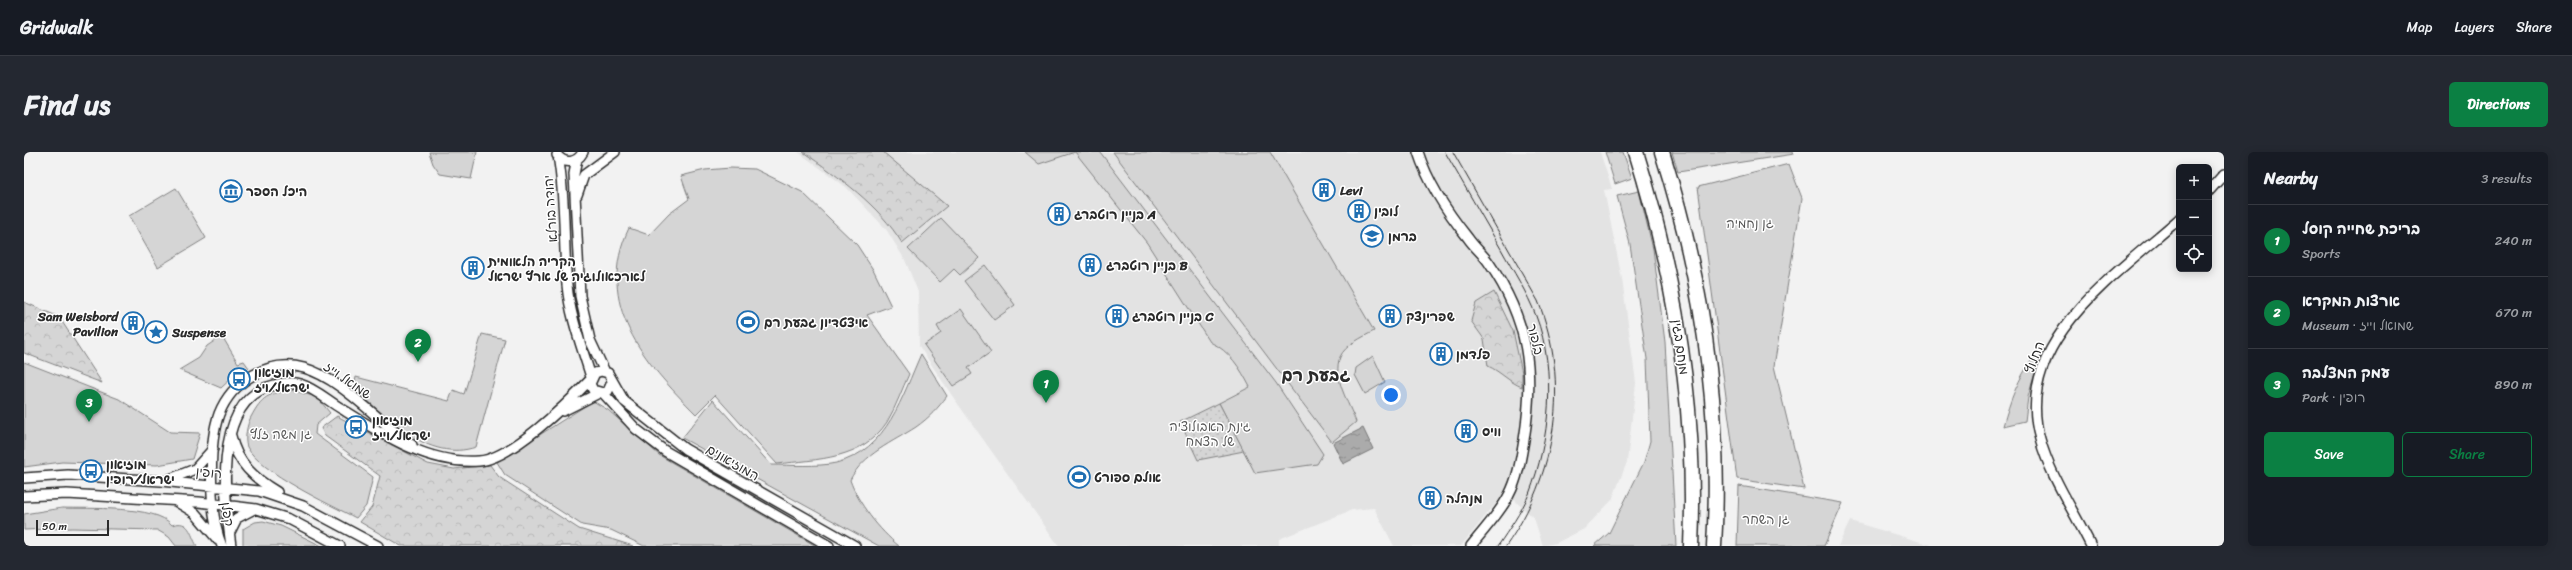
<!DOCTYPE html>
<html lang="en">
<head>
<meta charset="utf-8">
<style>
	body { margin:0; font-family:Sriracha,"Playpen Sans Hebrew",sans-serif; background:#242831; color:#f1f3f6 }
	.controls { position:absolute; right:12px; top:12px; display:grid; overflow:hidden; border-radius:6px; box-shadow:0 2px 10px #0003 }
	.controls button { width:36px; height:36px; display:grid; place-items:center; padding:0; border:0; border-bottom:1px solid #363941; background:#171b24; color:#f1f3f6; font:20px sans-serif }
	.scale { position:absolute; left:12px; bottom:10px; width:73px; box-sizing:border-box; padding-left:4px; border:2px solid #2b2b2b; border-top:0; font-size:11px; line-height:14px; white-space:nowrap; color:#2b2b2b; -webkit-text-stroke:3px #fff; paint-order:stroke }
	.you { position:absolute; left:1367px; top:243px; width:14px; height:14px; margin:-10px; border:3px solid #fff; border-radius:50%; background:#1a73e8; box-shadow:0 0 0 6px #1a73e833 }
	.badge { display:grid; place-items:center; width:26px; height:26px; border-radius:50%; background:#0b8043; color:#fff; font-size:13px; font-weight:700 }
	.pin { position:absolute; translate:-50% -33px; filter:drop-shadow(0 1px 2px #0008) }
	.pin::after { content:''; position:absolute; top:21px; width:14px; height:12px; background:inherit; clip-path:polygon(0 0,100% 0,50% 100%) }
	.list { margin:0; padding:0; list-style:none }
	h2 { display:flex; justify-content:space-between; align-items:center; height:52px; margin:0; padding:0 16px; font-size:17px }
	h2 small { font-size:13px; font-weight:400; color:#9ea1a6 }
	.list li { display:grid; grid-template-columns:26px 1fr auto; gap:12px; align-items:center; box-sizing:border-box; height:72px; padding:0 16px; border-top:1px solid #363941 }
	.list b { display:block; font-size:15px; white-space:nowrap }
	.list p { margin:0; font-size:13px; white-space:nowrap; color:#9ea1a6 }
	.list em { font-size:13px; font-style:normal; color:#9ea1a6 }
	.actions { display:flex; gap:8px; padding:12px 16px }
	.actions a { flex:1; padding:9px 0; border:1px solid #0b8043; border-radius:6px; text-align:center; font-size:14px; color:#0b8043 }
	.actions .main { background:#0b8043; color:#fff }
	.icon { flex:none; width:22px; height:22px; fill:none; stroke:currentColor; stroke-width:2; stroke-linecap:round; stroke-linejoin:round }
	.map { position:relative; flex:none; width:2200px; height:394px; overflow:hidden; border-radius:6px }
	header { display:flex; align-items:center; gap:24px; box-sizing:border-box; height:56px; padding:0 20px; background:#171b24; border-bottom:1px solid #363941 }
	header strong { font-size:19px }
	nav { display:flex; gap:22px; margin-inline-start:auto; font-size:14px }
	.intro { display:flex; align-items:center; justify-content:space-between; box-sizing:border-box; height:96px; padding:0 24px }
	h1 { margin:0; font-size:28px }
	.button { padding:10px 18px; border-radius:6px; background:#0b8043; color:#fff; font-size:14px; font-weight:700 }
	main { display:flex; gap:24px; padding:0 24px }
	aside { flex:1; background:#171b24; border-radius:6px; box-shadow:0 2px 10px #0003 }
	.map>svg:first-child { display:block }
</style>
</head>
<body>
<header>
<strong>Gridwalk</strong>
<nav><a>Map</a><a>Layers</a><a>Share</a></nav>
</header>
<div class="intro"><h1>Find us</h1><a class="button">Directions</a></div>
<main>
<div class="map">
<svg width="2200" height="394" viewBox="0 0 2200 394">
	<defs>
		<pattern id="forest-crowns" width="20" height="18" patternUnits="userSpaceOnUse"><rect width="20" height="18" fill="#d5d5d5"/><path d="M2 6a3 3 0 1 1 6 0M12 15a3 3 0 1 1 6 0" fill="none" stroke="#b7b7b7"/></pattern>
		<pattern id="garden-dots" width="8" height="8" patternUnits="userSpaceOnUse"><rect width="8" height="8" fill="#d5d5d5"/><path d="M2 2h.1M6 6h.1" fill="none" stroke="#b7b7b7" stroke-width="1.8" stroke-linecap="round"/></pattern>
		<pattern id="water-ripples" width="26" height="14" patternUnits="userSpaceOnUse"><rect width="26" height="14" fill="#ababab"/><path d="M2 4q2-2 4 0t4 0M15 11q2-2 4 0t4 0" fill="none" stroke="#8b8b8b"/></pattern>
	</defs>
	<rect width="100%" height="100%" fill="#f2f2f2"/>
	<filter id="ink" filterUnits="userSpaceOnUse"><feTurbulence type="fractalNoise" baseFrequency=".025" numOctaves="2"/><feDisplacementMap in="SourceGraphic" scale="8" xChannelSelector="R" yChannelSelector="G"/><feConvolveMatrix kernelMatrix="1 2 1 2 8 2 1 2 1" color-interpolation-filters="sRGB"/></filter>
	<g filter="url(#ink)">
		<!-- built -->
		<path fill="#e3e3e3" d="M774,0H1576L1588,37L1580,38L1598,127L1612,231L1603,310L1588,348L1560,377L1532,391L1519,394L1510,366L1481,340L1437,394H1370L1350,356L1328,358L1255,387V394H1035L929,245L895,194L894,140L881,108L862,77L822,35Z
			M1826,369L1907,393V394H1814Z"/>
		<!-- green -->
		<path fill="#d5d5d5" stroke="#808080" d="M405,0H453L447,27L416,22L409,12Z
			M1001,0H1076L1252,231L1299,302L1293,312L1231,321L1195,251L1226,235C1216,216 1206,199 1186,190L1123,91L1051,0L1015,12Z
			M1089,0H1246L1350,179C1339,185 1321,193 1316,205C1308,225 1325,251 1332,270L1308,290Z
			M1581,0H1599L1608,26L1591,32Z
			M1648,0H1769L1770,2L1654,20Z
			M1765,12L1778,46L1750,214L1780,337L1713,327L1674,35Z
			M707,16L731,17L778,40L833,93L850,119L867,154L843,163L885,222C878,237 872,255 863,270C838,308 794,307 753,312L691,243L672,262C620,210 569,152 605,76L625,83L645,62L665,47L657,24L681,18Z
			M152,36L182,86L134,115L105,64Z
			M1615,39L1629,97L1641,190L1652,394H1570L1585,381L1620,310L1626,289L1623,207L1606,92L1593,44Z
			M917,66L955,106L936,123L930,117L916,130L884,97Z
			M961,113L991,153L970,168L940,129Z
			M937,157L967,200L944,216L948,222L929,234L900,193L917,181L913,174Z
			M458,182L481,187L452,295C404,311 362,266 330,235L332,225L425,249L429,238L440,242Z
			M198,184L214,211L220,209L225,216L211,223L197,236L155,218L175,206L183,194Z
			M897,202L923,244C914,256 905,266 892,275C869,290 839,302 826,328C834,351 855,378 875,394H855L658,286L689,248L747,313C766,313 794,315 812,311C864,298 878,244 897,202Z
			M1349,204L1361,230L1341,242L1331,223L1332,216Z
			M2010,205L2014,210L2004,245L2001,269L1979,274C1986,249 1994,226 2010,205Z
			M0,210L95,247L146,280L176,281L168,307L133,313L38,310L0,315Z
			M267,238L293,245L306,261L292,273L291,282L349,325L342,354L332,366C305,352 237,321 223,295C220,287 223,272 227,265C238,244 244,242 267,238Z
			M569,249L584,258L635,303L792,394H620L587,378L558,373L481,323L473,310Z
			M1715,334L1819,351L1800,394H1713Z
			M38,356C63,357 132,353 148,373C166,367 166,382 173,394H152L145,385L133,378L48,376L0,378V362Z
			M239,369L257,374L298,394H219V377L231,370Z"/>
		<!-- forest -->
		<path fill="url(#forest-crowns)" stroke="#808080" d="M779,0H859L923,54L878,91C855,53 815,25 779,0Z
			M1470,140L1489,179L1498,221V235C1485,230 1477,220 1464,214L1460,187L1447,169L1452,151Z
			M0,150L35,165L78,231L0,201Z
			M313,264L404,312L430,317L466,313L475,325L555,377L609,394H377L336,370L348,355L356,324L301,284L297,276Z"/>
		<!-- garden -->
		<path fill="url(#garden-dots)" stroke="#808080" d="M1195,251L1220,299L1174,308L1156,270Z"/>
		<!-- water -->
		<path fill="url(#water-ripples)" stroke="#787878" d="M1339,276L1349,297L1319,312L1309,291Z"/>
		<g fill="none" stroke-linecap="round" stroke-linejoin="round">
			<!-- minor casing -->
			<g stroke="#2b2b2b" stroke-width="12">
				<path id="minor" d="M1394,0C1404,31 1423,60 1444,86C1450,95 1459,102 1465,111C1505,169 1511,220 1500,288C1497,306 1494,326 1485,343C1476,361 1460,377 1447,394
					M533,3C541,13 553,11 559,0
					M534,4C542,47 539,90 543,133C546,165 558,195 567,225
					M553,7L550,22L556,144L566,188L581,220
					M2185,39L2200,22
					M553,43L560,23L591,0
					M588,230L584,239L579,241L569,238L566,232L571,221L577,219L584,221L600,249L661,297L831,394
					M579,241L612,277L641,299L805,394
					M539,259L575,241
					M207,284C213,311 230,326 253,340
					M0,326L44,323L137,329L235,339L279,354L354,394
					M146,327L171,317L189,297
					M0,344L43,342L175,350L232,357L265,367L316,394
					M153,350L171,361L194,388
					M206,380L213,366L230,357
					M198,394C185,365 184,292 195,262C208,229 244,207 280,216C317,226 356,271 388,293
					M207,394C201,349 189,258 241,236C252,232 265,229 276,232C292,237 304,249 318,257C358,282 405,313 455,309C487,307 544,251 566,228
					M2067,394C2050,359 2026,324 2016,287C1988,190 2093,122 2155,67"/>
			</g>
			<!-- highway casing -->
			<g stroke="#2b2b2b" stroke-width="17">
				<path id="highway" d="M1612,0C1652,128 1673,260 1667,394
					M1638,0C1678,126 1698,261 1690,394"/>
			</g>
			<!-- minor -->
			<use href="#minor" stroke="#fff" stroke-width="9"/>
			<!-- highway -->
			<use href="#highway" stroke="#fff" stroke-width="14"/>
			<!-- tram -->
			<path stroke="#2b2b2b" stroke-width="1" d="M1421,0C1440,32 1458,65 1477,97C1489,119 1503,140 1512,164C1533,219 1526,288 1505,342C1497,361 1485,377 1474,394
				M1429,0L1514,149C1547,230 1532,324 1482,394"/>
		</g>
	</g>
	<!-- icons -->
	<defs>
		<g id="building-ring" transform="scale(1.15)"><circle r="9.5" fill="#fff" stroke="#1f6fb2" stroke-width="1.5"/><path d="M-4-6H4V6H1V3H-1V6H-4ZM-2.5-4.3h1.7v1.8h-1.7ZM.8-4.3h1.7v1.8H.8ZM-2.5-1h1.7V.8h-1.7ZM.8-1h1.7V.8H.8Z" fill="#1f6fb2"/></g>
		<g id="museum-ring" transform="scale(1.15)"><circle r="9.5" fill="#fff" stroke="#1f6fb2" stroke-width="1.5"/><path d="M0-6L6-3V-2H-6V-3ZM-5-1h2V3h-2ZM-1-1h2V3h-2ZM3-1h2V3H3ZM-6 4H6V6H-6Z" fill="#1f6fb2"/></g>
		<g id="university-ring" transform="scale(1.15)"><circle r="9.5" fill="#fff" stroke="#1f6fb2" stroke-width="1.5"/><path d="M0-5L7-2L0 1L-7-2ZM-4 1L0 2.5L4 1V4Q0 6-4 4Z" fill="#1f6fb2"/></g>
		<g id="stadium-ring" transform="scale(1.15)"><circle r="9.5" fill="#fff" stroke="#1f6fb2" stroke-width="1.5"/><path d="M0-5a6.5 5 0 1 0 0 10a6.5 5 0 1 0 0-10ZM-3.5-1.8h7v3.6h-7Z" fill="#1f6fb2"/></g>
		<g id="sight-ring" transform="scale(1.15)"><circle r="9.5" fill="#fff" stroke="#1f6fb2" stroke-width="1.5"/><path d="M0-6L1.8-2.2L6-1.7L2.9 1.2L3.7 5.4L0 3.3L-3.7 5.4L-2.9 1.2L-6-1.7L-1.8-2.2Z" fill="#1f6fb2"/></g>
		<g id="bus-ring" transform="scale(1.15)"><circle r="9.5" fill="#fff" stroke="#1f6fb2" stroke-width="1.5"/><path d="M-5-6H5V4H4V6H2V4H-2V6H-4V4H-5ZM-3.5-4V0h7V-4ZM-3.5 1.2v1.5H-2V1.2ZM2 1.2v1.5H3.5V1.2Z" fill="#1f6fb2"/></g>
	</defs>
	<g fill-rule="evenodd">
		<use href="#building-ring" x="1300" y="38"/>
		<use href="#museum-ring" x="207" y="39"/>
		<use href="#building-ring" x="1335" y="59"/>
		<use href="#building-ring" x="1035" y="62"/>
		<use href="#university-ring" x="1348" y="84"/>
		<use href="#building-ring" x="1066" y="113"/>
		<use href="#building-ring" x="449" y="116"/>
		<use href="#building-ring" x="1093" y="164"/>
		<use href="#building-ring" x="1366" y="164"/>
		<use href="#stadium-ring" x="724" y="170"/>
		<use href="#building-ring" x="109" y="171"/>
		<use href="#sight-ring" x="132" y="180"/>
		<use href="#building-ring" x="1417" y="202"/>
		<use href="#bus-ring" x="215" y="227"/>
		<use href="#bus-ring" x="332" y="275"/>
		<use href="#building-ring" x="1442" y="279"/>
		<use href="#bus-ring" x="67" y="319"/>
		<use href="#stadium-ring" x="1055" y="325"/>
		<use href="#building-ring" x="1406" y="346"/>
	</g>
	<g text-anchor="middle" stroke-width="3" stroke-linejoin="round" paint-order="stroke">
		<!-- poi labels -->
		<g font-size="13" font-weight="bold" fill="#2b2b2b" stroke="#fff" text-anchor="start">
			<text x="1316" y="43">Levi</text>
			<text x="222" y="44">היכל הספר</text>
			<text x="1350" y="64">לובין</text>
			<text x="1050" y="67">בניין רוטברג A</text>
			<text x="1364" y="89">ברמן</text>
			<text x="464" y="114">הקריה הלאומית<tspan x="464" dy="15">לארכאולוגיה של ארץ ישראל</tspan></text>
			<text x="1082" y="118">בניין רוטברג B</text>
			<text x="94" y="169" text-anchor="end">Sam Weisbord<tspan x="94" dy="15">Pavilion</tspan></text>
			<text x="1108" y="169">בניין רוטברג C</text>
			<text x="1382" y="169">שפרינצק</text>
			<text x="740" y="175">איצטדיון גבעת רם</text>
			<text x="148" y="185">Suspense</text>
			<text x="1432" y="207">פלדמן</text>
			<text x="230" y="225">מוזיאון<tspan x="230" dy="15">ישראל/ויז</tspan></text>
			<text x="348" y="273">מוזיאון<tspan x="348" dy="15">ישראל/וייז</tspan></text>
			<text x="1458" y="284">וויס</text>
			<text x="82" y="317">מוזיאון<tspan x="82" dy="15">ישראל/רופין</tspan></text>
			<text x="1070" y="330">אולם ספורט</text>
			<text x="1422" y="351">מנהלה</text>
		</g>
		<!-- street labels -->
		<g font-size="13" fill="#2b2b2b" stroke="#fff">
			<text transform="translate(526 57) rotate(-94)" y="5">יהודה בורלא</text>
			<text transform="translate(1512 187) rotate(76)" y="5">בלפור</text>
			<text transform="translate(1657 195) rotate(82)" y="5">מנחם בגין</text>
			<text transform="translate(2010 205) rotate(-69)" y="5">החלוץ</text>
			<text transform="translate(324 228) rotate(35)" y="5">שמואל וייז</text>
			<text transform="translate(709 310) rotate(30)" y="5">המוזיאונים</text>
			<text transform="translate(185 320) rotate(5)" y="5">רופין</text>
			<text transform="translate(204 362) rotate(81)" y="5">קפלן</text>
		</g>
		<!-- park labels -->
		<g font-size="13" fill="#565656" stroke="#fff">
			<text x="1726" y="76">גן נחמיה</text>
			<text x="1186" y="279">גינת האבולוציה<tspan x="1186" dy="15">של הצמח</tspan></text>
			<text x="257" y="287">גן משה זלץ</text>
			<text x="1742" y="372">גן השחר</text>
		</g>
		<!-- district labels -->
		<g font-size="17" font-weight="bold" fill="#2b2b2b" stroke="#fff">
			<text x="1292" y="229">גבעת רם</text>
		</g>
	</g>
</svg>
<div class="controls">
<button>+</button>
<button>−</button>
<button><svg class="icon" aria-label="locate" viewBox="0 0 24 24"><circle cx="12" cy="12" r="6"/><path d="M12 2v4M12 18v4M2 12h4M18 12h4"/></svg></button>
</div>
<div class="scale">50 m</div>
<div class="you"></div>
<div class="pin badge" style="left:1022px;top:251px">1</div>
<div class="pin badge" style="left:394px;top:210px">2</div>
<div class="pin badge" style="left:65px;top:270px">3</div>
</div>
<aside>
<h2>Nearby<small>3 results</small></h2>
<ul class="list">
<li><span class="badge">1</span><div><b>בריכת שחייה קוסל</b><p>Sports</p></div><em>240 m</em></li>
<li><span class="badge">2</span><div><b>ארצות המקרא</b><p>Museum · שמואל וייז</p></div><em>670 m</em></li>
<li><span class="badge">3</span><div><b>עמק המצלבה</b><p>Park · רופין</p></div><em>890 m</em></li>
</ul>
<div class="actions"><a class="main">Save</a><a>Share</a></div>
</aside>
</main>
</body>
</html>
